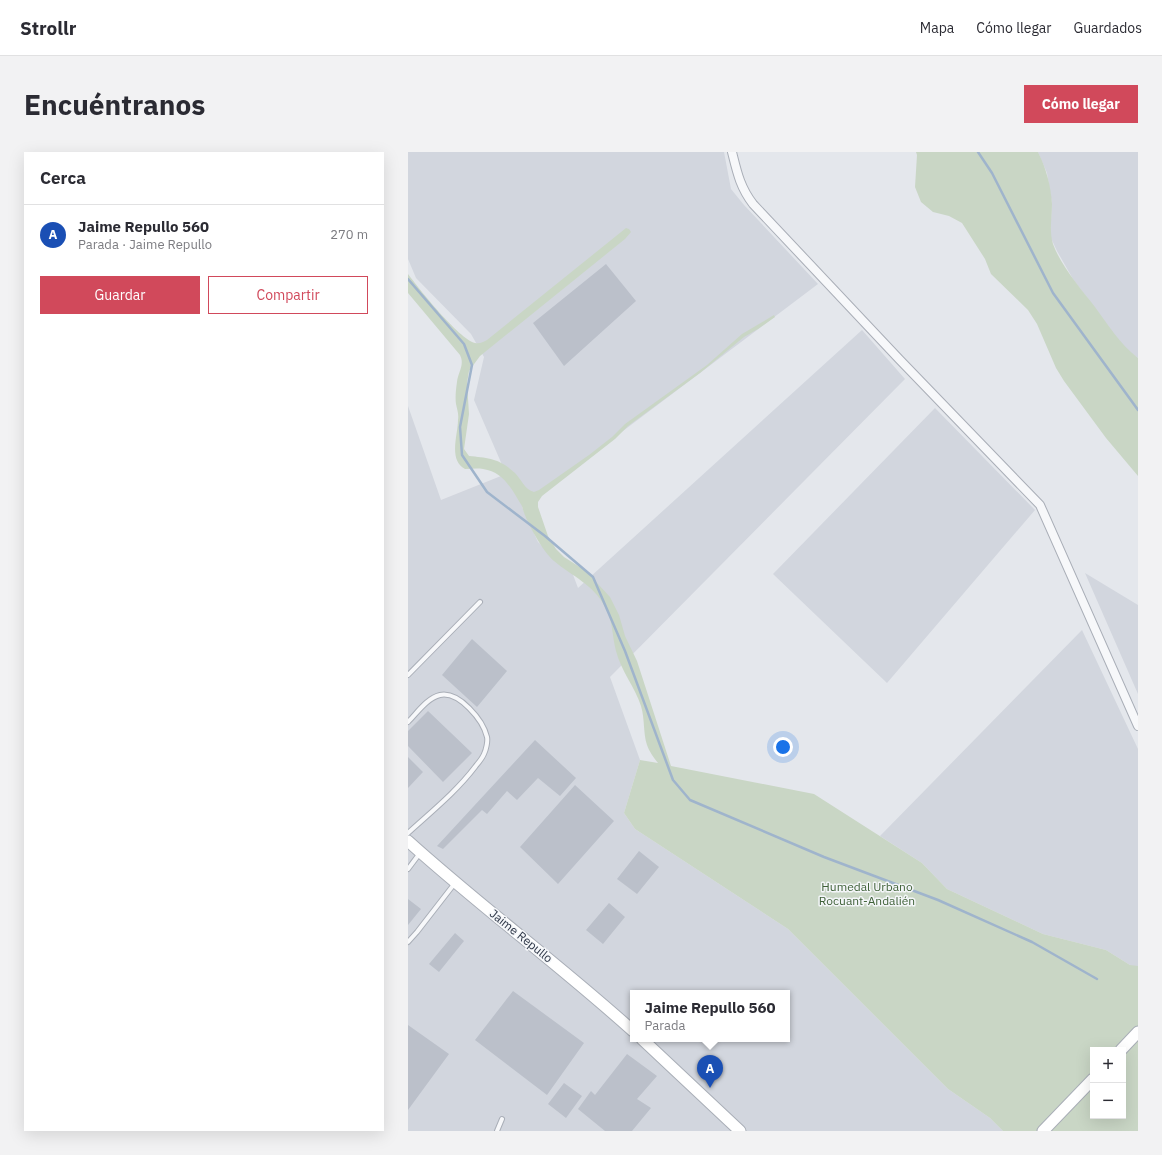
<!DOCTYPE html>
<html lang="es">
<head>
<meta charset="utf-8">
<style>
	body { margin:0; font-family:"IBM Plex Sans",sans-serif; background:#f2f2f3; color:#2b2b33 }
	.controls { position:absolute; right:12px; bottom:12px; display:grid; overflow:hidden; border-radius:0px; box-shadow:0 4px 16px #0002 }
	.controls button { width:36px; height:36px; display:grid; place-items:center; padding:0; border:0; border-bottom:1px solid #e1e1e2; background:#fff; color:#2b2b33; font:20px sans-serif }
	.you { position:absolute; left:375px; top:595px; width:14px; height:14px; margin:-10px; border:3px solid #fff; border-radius:50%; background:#1a73e8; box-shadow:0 0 0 6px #1a73e833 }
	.badge { display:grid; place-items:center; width:26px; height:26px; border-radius:50%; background:#d1495b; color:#fff; font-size:13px; font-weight:700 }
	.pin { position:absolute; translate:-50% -33px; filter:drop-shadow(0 1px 2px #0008) }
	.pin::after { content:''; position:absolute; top:21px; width:14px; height:12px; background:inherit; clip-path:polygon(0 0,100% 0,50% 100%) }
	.popup { position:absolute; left:222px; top:838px; width:160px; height:52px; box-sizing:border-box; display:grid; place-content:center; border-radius:0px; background:#fff; filter:drop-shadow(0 1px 3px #0005); font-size:13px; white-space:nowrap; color:#7c7c81 }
	.popup b { font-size:15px; color:#2b2b33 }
	.popup::after { content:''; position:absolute; left:50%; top:100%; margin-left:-8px; border:8px solid transparent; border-top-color:#fff }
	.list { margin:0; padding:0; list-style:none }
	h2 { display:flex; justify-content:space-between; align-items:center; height:52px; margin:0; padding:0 16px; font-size:17px }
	h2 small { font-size:13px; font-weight:400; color:#7c7c81 }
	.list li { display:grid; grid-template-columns:26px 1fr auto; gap:12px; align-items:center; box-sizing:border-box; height:60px; padding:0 16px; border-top:1px solid #e1e1e2 }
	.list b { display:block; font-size:15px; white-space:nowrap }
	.list p { margin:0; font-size:13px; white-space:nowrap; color:#7c7c81 }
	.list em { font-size:13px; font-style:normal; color:#7c7c81 }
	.actions { display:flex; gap:8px; padding:12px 16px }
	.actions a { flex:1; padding:9px 0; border:1px solid #d1495b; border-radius:0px; text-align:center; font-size:14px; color:#d1495b }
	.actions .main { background:#d1495b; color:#fff }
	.map { position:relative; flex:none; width:730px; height:979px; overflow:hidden; border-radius:0px }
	header { display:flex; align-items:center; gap:24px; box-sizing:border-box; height:56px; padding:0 20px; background:#fff; border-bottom:1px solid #e1e1e2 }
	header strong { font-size:19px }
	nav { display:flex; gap:22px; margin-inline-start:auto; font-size:14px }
	.intro { display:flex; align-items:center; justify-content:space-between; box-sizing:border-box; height:96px; padding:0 24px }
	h1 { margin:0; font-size:28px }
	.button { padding:10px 18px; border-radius:0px; background:#d1495b; color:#fff; font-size:14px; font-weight:700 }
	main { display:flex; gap:24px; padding:0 24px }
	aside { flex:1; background:#fff; border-radius:0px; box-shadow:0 4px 16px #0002 }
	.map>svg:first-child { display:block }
</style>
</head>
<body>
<header>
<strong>Strollr</strong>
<nav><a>Mapa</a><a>Cómo llegar</a><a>Guardados</a></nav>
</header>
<div class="intro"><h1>Encuéntranos</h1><a class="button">Cómo llegar</a></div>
<main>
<aside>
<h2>Cerca<small></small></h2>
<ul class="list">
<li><span class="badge" style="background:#1a4fb4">A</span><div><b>Jaime Repullo 560</b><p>Parada · Jaime Repullo</p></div><em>270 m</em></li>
</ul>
<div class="actions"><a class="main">Guardar</a><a>Compartir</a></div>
</aside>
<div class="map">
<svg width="730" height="979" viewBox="0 0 730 979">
	<rect width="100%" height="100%" fill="#e4e7ec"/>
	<!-- built -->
	<path fill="#d2d6de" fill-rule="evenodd" d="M0,0H316L323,37L336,53L410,132L114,355L130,390L164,420L170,436L454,178L497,227L202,525L232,608L216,661L227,677L380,777L540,937L582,966L595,979H0V254L33,348L98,322L66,248L76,205L63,182L8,126L0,107ZM225,841H379V887H225Z
		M630,0H730V206L716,196L665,127L649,99L642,84L644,52L639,21Z
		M527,256L627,358L479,531L365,422Z
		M677,421L730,453V542Z
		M674,478L730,597V818L698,798L635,782L539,737L514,711L472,684Z"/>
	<!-- green -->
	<path fill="#c9d6c5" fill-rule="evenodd" d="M508,0H630C638,16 643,34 644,52C644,66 641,78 645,92C653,114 673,137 687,155C700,173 712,192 730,206V324L698,286L656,229L648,216L629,172L620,158L583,122L577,107L554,71L541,64L525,60L513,50L507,35L509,3Z
		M218,76L221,77L223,80L217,87L72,204L61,219L59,231L61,262L56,297L61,304C80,306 91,306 107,321C113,327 117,338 126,340L131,338L181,303L204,285L217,272L299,213L334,182L366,163L367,165L350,177L336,185L292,221L220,274L207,287L134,344L130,350V355L140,384L148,397L156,405L178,419L202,445L211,463L217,484L229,509L263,614L406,642L514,711L539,737L635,782L698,798L722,813L730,814V979H595L582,966L540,937L380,777L227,677L216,661L232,608L250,611C246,606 241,599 239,593C235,581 237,567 233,554C227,535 213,519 208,499C204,484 205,468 197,455C186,433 164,424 146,409C135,400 117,368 114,354C104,338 96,320 75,317C69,316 63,317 57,317C40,308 50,283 50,268C51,262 49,257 48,252C47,245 48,237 49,230C50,220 57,213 52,203L0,141V122C11,137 51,187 67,191C72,192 75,190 79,188ZM685,898H715V964H685Z"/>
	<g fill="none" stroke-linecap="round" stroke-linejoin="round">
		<!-- stream -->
		<path stroke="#9fb4cc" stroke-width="2.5" d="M570,0L584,21L645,141L730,258
			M0,127L56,192L64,213L52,275L54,303L79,340L137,384L185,425L217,499L265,628L282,648L416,705L530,748L624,790L689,827"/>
	</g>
	<!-- building -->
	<path fill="#bbc0ca" d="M198,112L228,149L156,214L125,171Z
		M64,487L99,519L69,555L34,523Z
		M20,559L64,601L35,630L0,594V579Z
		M127,588L168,626L152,644L130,626L109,648L99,639L79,662L74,658L35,697L29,694Z
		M0,605L15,620L0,636Z
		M167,633L206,669L150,732L112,695Z
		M231,699L251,715L229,742L209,727Z
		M0,747L13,757L0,773Z
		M201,751L217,765L195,792L178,778Z
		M47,781L56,789L31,820L21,812Z
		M105,839L176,891L139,943L67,888Z
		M0,873L41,902L0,958Z
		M219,902L249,924L229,947L243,956L224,979H197L170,957L183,939L187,943Z
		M156,931L174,944L158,966L140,952Z"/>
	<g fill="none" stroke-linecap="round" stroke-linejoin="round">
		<!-- lane casing -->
		<g stroke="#a9aeb7" stroke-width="6">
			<path id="lane" d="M0,523L72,450
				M0,570C9,561 19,546 32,543C51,539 75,568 79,585C80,589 78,598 76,602C74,607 70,611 67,615C48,640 23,660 0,681
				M0,717L12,701
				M0,790L9,780L47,731
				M89,979L94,967"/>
		</g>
		<!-- street casing -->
		<g stroke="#a9aeb7" stroke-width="10">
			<path id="street" d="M324,0C329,20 332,35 345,52L491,207L632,353L730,574"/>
		</g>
		<!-- secondary casing -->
		<g stroke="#a9aeb7" stroke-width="13">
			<path id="secondary" d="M0,689C73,755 152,813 225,879
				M234,887L332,979
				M713,898L730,880
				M635,979L685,927"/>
		</g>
		<!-- lane -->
		<use href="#lane" stroke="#f7f8fa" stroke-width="4"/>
		<!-- street -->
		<use href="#street" stroke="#f7f8fa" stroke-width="8"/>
		<!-- secondary -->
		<use href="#secondary" stroke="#fff" stroke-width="11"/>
	</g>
	<g text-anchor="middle" stroke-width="3" stroke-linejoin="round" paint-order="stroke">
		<!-- park labels -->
		<g font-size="12" fill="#3f6138" stroke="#f4f6f9">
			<text x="459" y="739">Humedal Urbano<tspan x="459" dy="14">Rocuant-Andalién</tspan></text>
		</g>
		<!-- street labels -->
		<g font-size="12" fill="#2b3445" stroke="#f4f6f9">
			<text transform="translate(113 784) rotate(39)" y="4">Jaime Repullo</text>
		</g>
	</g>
</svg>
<div class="controls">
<button>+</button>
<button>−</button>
</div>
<div class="you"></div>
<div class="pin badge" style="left:302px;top:936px;background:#1a4fb4">A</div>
<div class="popup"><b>Jaime Repullo 560</b>Parada</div>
</div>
</main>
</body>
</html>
